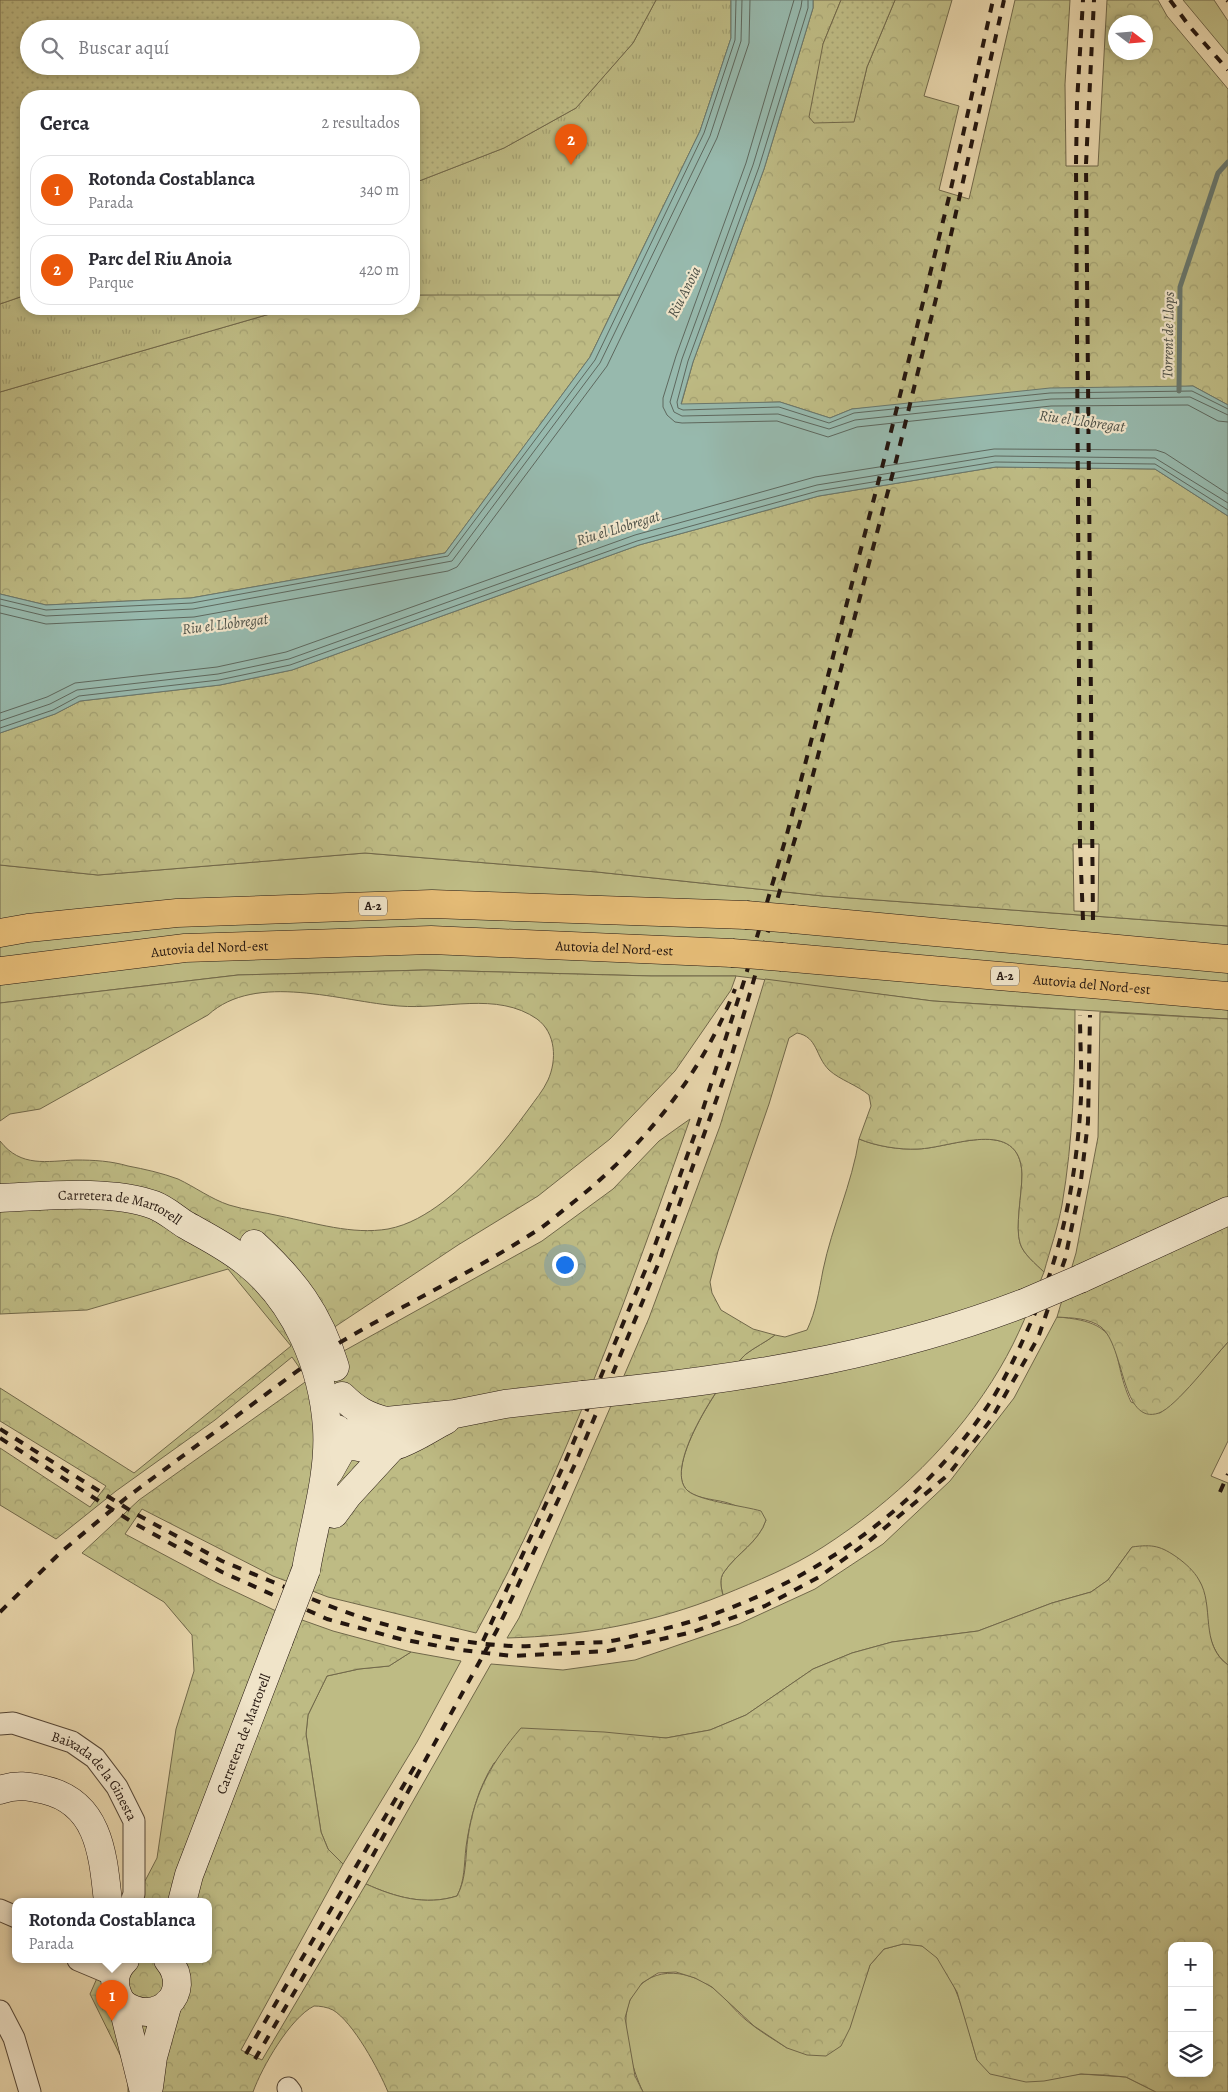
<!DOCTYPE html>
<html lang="es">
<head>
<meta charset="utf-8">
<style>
	body { margin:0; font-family:Alegreya,serif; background:#f7f7f7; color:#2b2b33 }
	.controls { position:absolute; right:15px; bottom:15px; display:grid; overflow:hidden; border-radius:10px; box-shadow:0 2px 8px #0003 }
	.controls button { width:45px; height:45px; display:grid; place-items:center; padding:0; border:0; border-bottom:1px solid #e1e1e2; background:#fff; color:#2b2b33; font:25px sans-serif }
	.compass { position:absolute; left:1108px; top:15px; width:45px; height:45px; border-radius:50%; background:#fff; box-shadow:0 2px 8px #0003; rotate:106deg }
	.you { position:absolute; left:564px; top:1264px; width:18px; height:18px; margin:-12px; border:4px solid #fff; border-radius:50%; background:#1a73e8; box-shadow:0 0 0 8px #1a73e833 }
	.badge { display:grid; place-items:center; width:32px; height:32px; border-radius:50%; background:#ea580c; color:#fff; font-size:16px; font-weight:700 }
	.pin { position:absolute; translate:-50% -41px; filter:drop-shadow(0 1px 2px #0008) }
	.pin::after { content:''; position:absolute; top:26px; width:18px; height:15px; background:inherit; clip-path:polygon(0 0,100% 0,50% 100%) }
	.popup { position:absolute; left:12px; top:1898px; width:200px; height:65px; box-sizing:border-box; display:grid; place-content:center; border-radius:10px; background:#fff; filter:drop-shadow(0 1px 4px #0005); font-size:16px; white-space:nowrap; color:#7c7c81 }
	.popup b { font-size:19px; color:#2b2b33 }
	.popup::after { content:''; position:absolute; left:50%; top:100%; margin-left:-10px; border:10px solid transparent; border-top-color:#fff }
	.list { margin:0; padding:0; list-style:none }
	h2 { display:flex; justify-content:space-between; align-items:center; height:65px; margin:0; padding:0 20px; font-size:21px }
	h2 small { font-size:16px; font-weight:400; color:#7c7c81 }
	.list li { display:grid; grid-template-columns:32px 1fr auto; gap:15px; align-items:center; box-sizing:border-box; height:70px; margin:0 10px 10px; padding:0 10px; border:1px solid #e1e1e2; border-radius:20px }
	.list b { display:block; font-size:19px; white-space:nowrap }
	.list p { margin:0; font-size:16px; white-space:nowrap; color:#7c7c81 }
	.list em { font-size:16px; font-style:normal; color:#7c7c81 }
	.icon { flex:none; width:28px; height:28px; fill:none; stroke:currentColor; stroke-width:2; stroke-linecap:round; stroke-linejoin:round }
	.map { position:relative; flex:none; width:1228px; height:2092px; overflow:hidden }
	.search { position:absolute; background:#fff; box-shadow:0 2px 8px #0003; left:20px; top:20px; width:400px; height:55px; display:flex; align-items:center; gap:12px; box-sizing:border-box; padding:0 18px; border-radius:28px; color:#7c7c81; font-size:19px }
	.panel { position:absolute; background:#fff; box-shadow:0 2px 8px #0003; left:20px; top:90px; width:400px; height:225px; border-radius:20px }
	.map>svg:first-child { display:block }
</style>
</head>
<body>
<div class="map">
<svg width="1228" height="2092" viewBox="0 0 1228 2092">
	<defs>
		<pattern id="forest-crowns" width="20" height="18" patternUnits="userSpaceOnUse" patternTransform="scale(1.25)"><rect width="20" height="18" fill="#bebb84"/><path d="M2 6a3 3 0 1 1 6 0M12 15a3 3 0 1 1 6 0" fill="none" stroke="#a3a071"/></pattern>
		<pattern id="park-tufts" width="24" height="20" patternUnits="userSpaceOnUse" patternTransform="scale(1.25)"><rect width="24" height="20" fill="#bebb84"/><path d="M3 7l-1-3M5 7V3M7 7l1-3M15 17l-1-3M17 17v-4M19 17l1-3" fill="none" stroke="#a3a071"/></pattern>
		<pattern id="garden-dots" width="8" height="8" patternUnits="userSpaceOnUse" patternTransform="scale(1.25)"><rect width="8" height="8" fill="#bebb84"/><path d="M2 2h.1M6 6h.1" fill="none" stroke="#a3a071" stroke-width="1.8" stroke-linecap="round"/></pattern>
	</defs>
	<rect width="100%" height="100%" fill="#e8d6ac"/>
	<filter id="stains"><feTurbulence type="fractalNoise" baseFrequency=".004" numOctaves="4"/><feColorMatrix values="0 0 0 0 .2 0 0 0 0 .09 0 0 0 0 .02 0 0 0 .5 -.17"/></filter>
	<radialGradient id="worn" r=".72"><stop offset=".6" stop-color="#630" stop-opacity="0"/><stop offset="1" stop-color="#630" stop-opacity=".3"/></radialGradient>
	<!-- grass -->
	<path fill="#bebb84" stroke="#71684a" d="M1183,0H1214L1228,21V54Z
		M365,853L597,872L823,896L1228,926V1019L933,1001L736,976H651L425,970L238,975L0,1003V865L98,875Z
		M859,1139C876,1146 899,1150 918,1149C951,1148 1020,1116 1022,1174C1022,1194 1015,1227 1020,1243C1023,1254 1036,1264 1044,1272C1031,1304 1018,1338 1000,1368C958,1440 893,1502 823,1547C792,1567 757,1581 723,1595C721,1587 719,1579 724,1572C737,1553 759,1542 766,1520C755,1514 743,1508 731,1504C718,1499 699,1500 688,1491C660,1469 727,1371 746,1354C755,1347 766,1342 775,1335L785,1337L807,1330C816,1311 819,1291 823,1270C832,1226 852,1184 859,1139Z
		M1057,1317C1130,1322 1108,1353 1131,1402L1160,1413L1183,1393L1228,1342V1441L1211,1476L1228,1483V1665C1204,1648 1207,1608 1200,1582L1132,1547L1108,1580L1091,1592L1052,1603L978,1631L892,1642L852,1653L813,1669L746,1715L710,1730L666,1738L561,1730L494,1763C478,1788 470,1818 466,1847C464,1864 465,1881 457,1896C425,1906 395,1897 366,1884L491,1664L563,1670L635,1660L739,1624L815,1589L883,1544L950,1481L1014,1398Z
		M411,1652L461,1661L417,1742L343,1864L328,1849L321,1832L306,1734L308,1715L327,1676L359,1669L389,1666Z
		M903,1944C909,1945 917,1944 922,1946C954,1960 968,2029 977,2060L1064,2076L1081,2074L1126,2077L1156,2092H643C632,2069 619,2025 630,2000C646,1965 686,1968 713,1988C726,1998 734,2010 746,2020C759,2031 773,2039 787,2048L863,1985L870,1965L884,1949Z"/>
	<!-- forest -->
	<path fill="url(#forest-crowns)" stroke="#71684a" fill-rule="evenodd" d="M813,0H841L823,44L854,121L867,67L895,0H952L924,96L959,106L939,190L969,199L1015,0H1070L1065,84L1066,166H1098L1107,0H1158L1167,16L1228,89V405L1193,386L852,409L830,418L780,402L681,405L693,362L764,169L813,8ZM1116,22H1146V52H1116Z
		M466,294L620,295L590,357L445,553L191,598L46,605L0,594V392L287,309H414V295Z
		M996,467L1155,469L1228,516V926L823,896L597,872L365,853L98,875L0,865V733L55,714L80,701L220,685L292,670L639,545L819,496ZM1073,844H1099L1098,912L1074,911Z
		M425,970L651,976H736L731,990L675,1071L610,1139L538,1196L458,1245L333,1328L342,1352L542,1241L613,1189L659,1141L690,1119C629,1293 565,1471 476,1633L328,1597L273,1576L142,1509L125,1534L217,1583L274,1610L333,1631L411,1652L389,1666L359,1669L327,1676L308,1715L306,1734L321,1832L328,1849L343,1864L241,2050L262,2060L366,1884C395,1897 425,1906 457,1896C467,1878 465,1857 468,1837C475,1791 492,1762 521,1728L604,1732L666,1738L710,1730L746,1715L813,1669L852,1653L892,1642L978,1631L1052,1603L1091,1592L1108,1580L1132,1547C1153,1544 1161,1546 1178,1558C1186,1564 1194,1571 1199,1580C1215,1606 1199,1644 1228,1665V2092H1156L1126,2077L1103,2075L1081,2074L1044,2081L1026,2082L990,2074L977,2060L957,1992L937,1958L922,1946L903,1944L884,1949L870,1965L850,2028L841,2046L826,2056L807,2055L787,2048L754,2026L712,1987L695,1978L676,1972L658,1973L642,1983L630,2000L625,2018L635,2076L643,2092H388C379,2070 353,2022 333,2010C327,2007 320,2006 314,2006C290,2018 262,2067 253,2092H128V2071L90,1994L105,1960H208V1902H134L157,1858L176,1729L194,1671L192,1635L164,1602L82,1553L139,1500L308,1380L292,1357L215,1420L116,1491L56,1539L0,1505V1448L90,1507L106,1486L0,1421V1388L134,1473L291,1346L228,1269L87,1310L0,1314V1141C21,1168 47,1161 76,1160C94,1160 111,1161 128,1166C144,1169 162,1173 178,1179C195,1187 211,1199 229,1205C245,1210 263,1212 280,1216C315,1223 352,1235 388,1229C409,1225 427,1214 443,1202C476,1177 504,1143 528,1110C535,1100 543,1091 548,1080C557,1060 556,1033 537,1019C497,991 444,1010 399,1006C342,1002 256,971 208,1015L40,1109L10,1114L0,1121V1003L238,975ZM1172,1946H1209V2073H1172Z
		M765,979L933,1001L1075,1010C1075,1075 1073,1141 1062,1205C1058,1227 1050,1250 1044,1272C1036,1264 1023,1254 1020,1243C1015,1227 1022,1194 1022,1174C1020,1116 951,1148 918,1149C899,1150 876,1146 859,1139L871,1106L869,1095C857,1085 840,1080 829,1070C815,1056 818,1037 797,1033L789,1038L769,1104L718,1251L710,1282L712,1293L721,1310L753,1329L775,1335C766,1342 755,1347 746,1354C727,1371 660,1468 688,1491C700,1501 744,1506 761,1511L766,1520C759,1542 737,1553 724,1572C719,1579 721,1587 723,1595C654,1623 581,1636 507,1638L519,1618L649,1318L720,1126Z
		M1100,1012L1228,1019V1342C1214,1357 1176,1407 1159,1413C1121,1426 1125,1346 1101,1327C1089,1318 1072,1318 1057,1317L1076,1253L1098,1137Z"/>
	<!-- park -->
	<path fill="url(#park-tufts)" stroke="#71684a" d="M656,0H731V38L700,131L620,295H414V183L504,148L576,108L633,43Z
		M26,295V309H287L0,392V304Z"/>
	<!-- garden -->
	<path fill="url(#garden-dots)" stroke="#71684a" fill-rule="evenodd" d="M0,0H656L633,43L576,108L504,148L414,183V96H26V295L0,304ZM29,29H411V66H29Z
		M841,0H895L867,67L854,122L814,123L809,117L823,44Z"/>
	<!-- water -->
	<path fill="#97b9ad" stroke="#69786e" d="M731,0H813V8L764,169L693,362L681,404L780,402L830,418L852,409L1050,388L1193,386L1228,405V516L1155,469L996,467L819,496L639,545L292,670L220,685L80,701L55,714L0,733V594L46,605L191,598L445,553L590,357L700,131L731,38Z"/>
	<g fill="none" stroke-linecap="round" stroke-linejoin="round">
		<!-- shore -->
		<path stroke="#5e685e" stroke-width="1" d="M794,0L746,163L676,356L663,398V407L667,415L675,422L682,423L777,421L828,437L857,427L1051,406L1188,405L1218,421L1228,422
			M802,0L801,7L753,165L682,359L670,402L674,412L682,416L778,414L829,429L855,420L1051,399L1190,397L1228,415
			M808,0V8L759,167L688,361L677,402L678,408L683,410L779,407L829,423L854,413L1050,393L1192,391L1228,409
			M0,599L46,610L192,603L448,556L595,360L704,133L735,40L736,0
			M0,605L46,616L193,609L452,561L600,363L710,136L741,41L742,0
			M0,613L46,624L194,617L448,571L457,567L607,366L717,138L749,43L750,0
			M0,713L47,697L75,683L217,667L286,652L633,528L815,477L994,449L1156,450L1165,453L1228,494
			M0,721L50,704L77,690L218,674L289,659L635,535L817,485L995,456L1155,458L1228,503
			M0,728L53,710L79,696L219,680L290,665L637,541L818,491L995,462L1155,464L1228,510"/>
		<!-- stream -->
		<path stroke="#69786e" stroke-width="5" d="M1179,391L1180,287L1218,173L1228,162"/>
		<!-- street casing -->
		<g stroke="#554636" stroke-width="23">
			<g id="street">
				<path id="s1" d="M0,1724L13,1723L72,1742L95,1758L117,1787L134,1821V1894L131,1902"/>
				<path d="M0,1910L16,1917"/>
				<path d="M78,1960L109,1973"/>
				<path d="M0,2011L14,2038L30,2092"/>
				<path d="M288,2088L291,2092"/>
			</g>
		</g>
		<!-- secondary casing -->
		<g stroke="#24160f" stroke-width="29">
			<g id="secondary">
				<path id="s2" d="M0,1198C46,1196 110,1189 154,1205C165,1209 176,1219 186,1225C207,1237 228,1247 247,1263C296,1302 323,1367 327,1428C330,1475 314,1524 306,1570"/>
				<path d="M254,1244C294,1281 319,1313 335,1367"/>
				<path d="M1080,1279L1228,1211"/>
				<path d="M629,1390C765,1375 896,1352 1024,1303"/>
				<path d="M342,1396C356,1410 367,1416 386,1421"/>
				<path d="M337,1429C344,1451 375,1451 394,1446C412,1441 430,1428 446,1420"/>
				<path d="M329,1472L351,1433L363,1427L386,1421L455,1414L505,1404L583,1395"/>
				<path d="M334,1514L348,1495L393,1446"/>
				<path d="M0,1790C16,1784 29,1786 45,1790C100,1803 103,1856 108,1902"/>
				<path id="s3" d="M182,1902L189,1875L279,1640"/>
				<path d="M125,1960C112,1972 113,1989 122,2003L144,2092"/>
				<path d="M122,2003C156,2029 195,1993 168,1960"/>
				<path d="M149,2087L153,2057L168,2003"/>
			</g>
		</g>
		<!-- highway casing -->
		<g stroke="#24160f" stroke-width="29">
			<g id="highway">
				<path d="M793,919L1228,959"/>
				<path d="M0,933L28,928L177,913L432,904L746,915"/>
				<path id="s4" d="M782,957L1228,996"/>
				<path id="s5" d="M0,971L185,948L431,940L732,953"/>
			</g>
		</g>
		<!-- street -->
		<use href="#street" stroke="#f0e4c9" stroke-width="21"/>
		<!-- secondary -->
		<use href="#secondary" stroke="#f0e4c9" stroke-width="28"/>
		<!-- highway -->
		<use href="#highway" stroke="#e4bb76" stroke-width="28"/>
		<!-- rail -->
		<path stroke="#24160f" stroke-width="4" stroke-dasharray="9 9" stroke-linecap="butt" d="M1170,0L1190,27L1228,70
			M1227,0L1228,1
			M1083,920L1080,844L1076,165L1077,103L1083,0
			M1093,920L1086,164L1094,0
			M339,1343C403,1305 471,1273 533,1233C545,1226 556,1216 566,1208C640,1151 701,1077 735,989
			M0,1429L136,1514L222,1561L285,1587
			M0,1438L132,1522L222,1572L280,1598
			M1220,1492L1228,1474
			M312,1599C374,1625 443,1642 511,1646C526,1647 543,1645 558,1644C574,1643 589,1643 605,1642C620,1640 636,1635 651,1632C785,1602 913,1520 989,1404C1005,1380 1020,1347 1032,1320C1063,1251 1077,1173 1081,1098C1082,1070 1080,1043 1080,1015
			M307,1610L327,1619L400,1639L461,1650L512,1656L608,1651L693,1632L765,1606L819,1577L868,1542L948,1475L990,1421L1038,1338L1065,1259L1080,1188L1088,1122L1090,1015
			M0,1612L61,1552L126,1498L304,1366
			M483,1641L566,1460L650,1259L695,1134L745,978L787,834L885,456L950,193L993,0
			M246,2054L419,1759
			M255,2059L345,1906L497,1630L576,1462L659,1262L731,1058L806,801L896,461L943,270L1004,0"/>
		<!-- secondary-bridge casing -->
		<g stroke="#24160f" stroke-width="29" stroke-linecap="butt">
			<path id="secondary-bridge" d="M1024,1303L1080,1279
				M583,1395L629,1390
				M279,1640L306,1570"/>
		</g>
		<!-- highway-bridge casing -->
		<g stroke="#24160f" stroke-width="29" stroke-linecap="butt">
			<path id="highway-bridge" d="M746,915L793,919
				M732,953L782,957"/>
		</g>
		<!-- secondary-bridge -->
		<use href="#secondary-bridge" stroke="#f0e4c9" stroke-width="28"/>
		<!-- highway-bridge -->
		<use href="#highway-bridge" stroke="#e4bb76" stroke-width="28"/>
	</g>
	<g text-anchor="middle" stroke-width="4.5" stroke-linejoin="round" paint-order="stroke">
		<!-- shield labels -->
		<g fill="#f0e4c9" stroke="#615447" stroke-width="1">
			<rect x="359" y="896.5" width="28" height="19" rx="4"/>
			<rect x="991" y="966.5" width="28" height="19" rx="4"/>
		</g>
		<g font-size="12" font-weight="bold" fill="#24160f">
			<text x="373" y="910">A-2</text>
			<text x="1005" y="980">A-2</text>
		</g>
		<!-- street labels -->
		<g font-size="14" fill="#24160f" stroke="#f0e4c9">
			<text dy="5" stroke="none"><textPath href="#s5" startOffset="616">Autovia del Nord-est</textPath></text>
			<text dy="5" stroke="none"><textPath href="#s5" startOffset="211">Autovia del Nord-est</textPath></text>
			<text dy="5" stroke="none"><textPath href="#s4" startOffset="311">Autovia del Nord-est</textPath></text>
			<text dy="5" stroke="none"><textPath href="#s2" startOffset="122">Carretera de Martorell</textPath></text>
			<text dy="5" stroke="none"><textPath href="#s3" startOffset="179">Carretera de Martorell</textPath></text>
			<text dy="5" stroke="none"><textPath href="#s1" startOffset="115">Baixada de la Ginesta</textPath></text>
		</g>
		<!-- water labels -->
		<g font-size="15" font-style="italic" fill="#4c4f46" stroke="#f0e4c9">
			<text transform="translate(684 292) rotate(-63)" y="5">Riu Anoia</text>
			<text transform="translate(1168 335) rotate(-89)" y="5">Torrent de Llops</text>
			<text transform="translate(1082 421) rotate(8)" y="5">Riu el Llobregat</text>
			<text transform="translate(618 528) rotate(-17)" y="5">Riu el Llobregat</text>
			<text transform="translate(225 624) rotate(-7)" y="5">Riu el Llobregat</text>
		</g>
	</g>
	<rect width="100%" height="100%" filter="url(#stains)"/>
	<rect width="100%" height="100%" fill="url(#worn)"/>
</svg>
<div class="controls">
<button>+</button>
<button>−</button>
<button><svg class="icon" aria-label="layers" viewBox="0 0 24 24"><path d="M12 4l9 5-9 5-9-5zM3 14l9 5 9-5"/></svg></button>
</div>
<svg class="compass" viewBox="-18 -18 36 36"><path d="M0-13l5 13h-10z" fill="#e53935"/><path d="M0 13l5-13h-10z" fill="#7c7c81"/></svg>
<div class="you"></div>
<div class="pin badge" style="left:112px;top:2021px">1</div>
<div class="popup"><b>Rotonda Costablanca</b>Parada</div>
<div class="pin badge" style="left:571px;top:165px">2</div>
<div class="search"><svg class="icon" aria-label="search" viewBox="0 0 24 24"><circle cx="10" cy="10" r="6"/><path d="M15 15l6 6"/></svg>Buscar aquí</div>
<section class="panel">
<h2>Cerca<small>2 resultados</small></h2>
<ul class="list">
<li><span class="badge">1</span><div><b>Rotonda Costablanca</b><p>Parada</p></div><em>340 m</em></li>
<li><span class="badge">2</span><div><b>Parc del Riu Anoia</b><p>Parque</p></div><em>420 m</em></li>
</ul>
</section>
</div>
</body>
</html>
